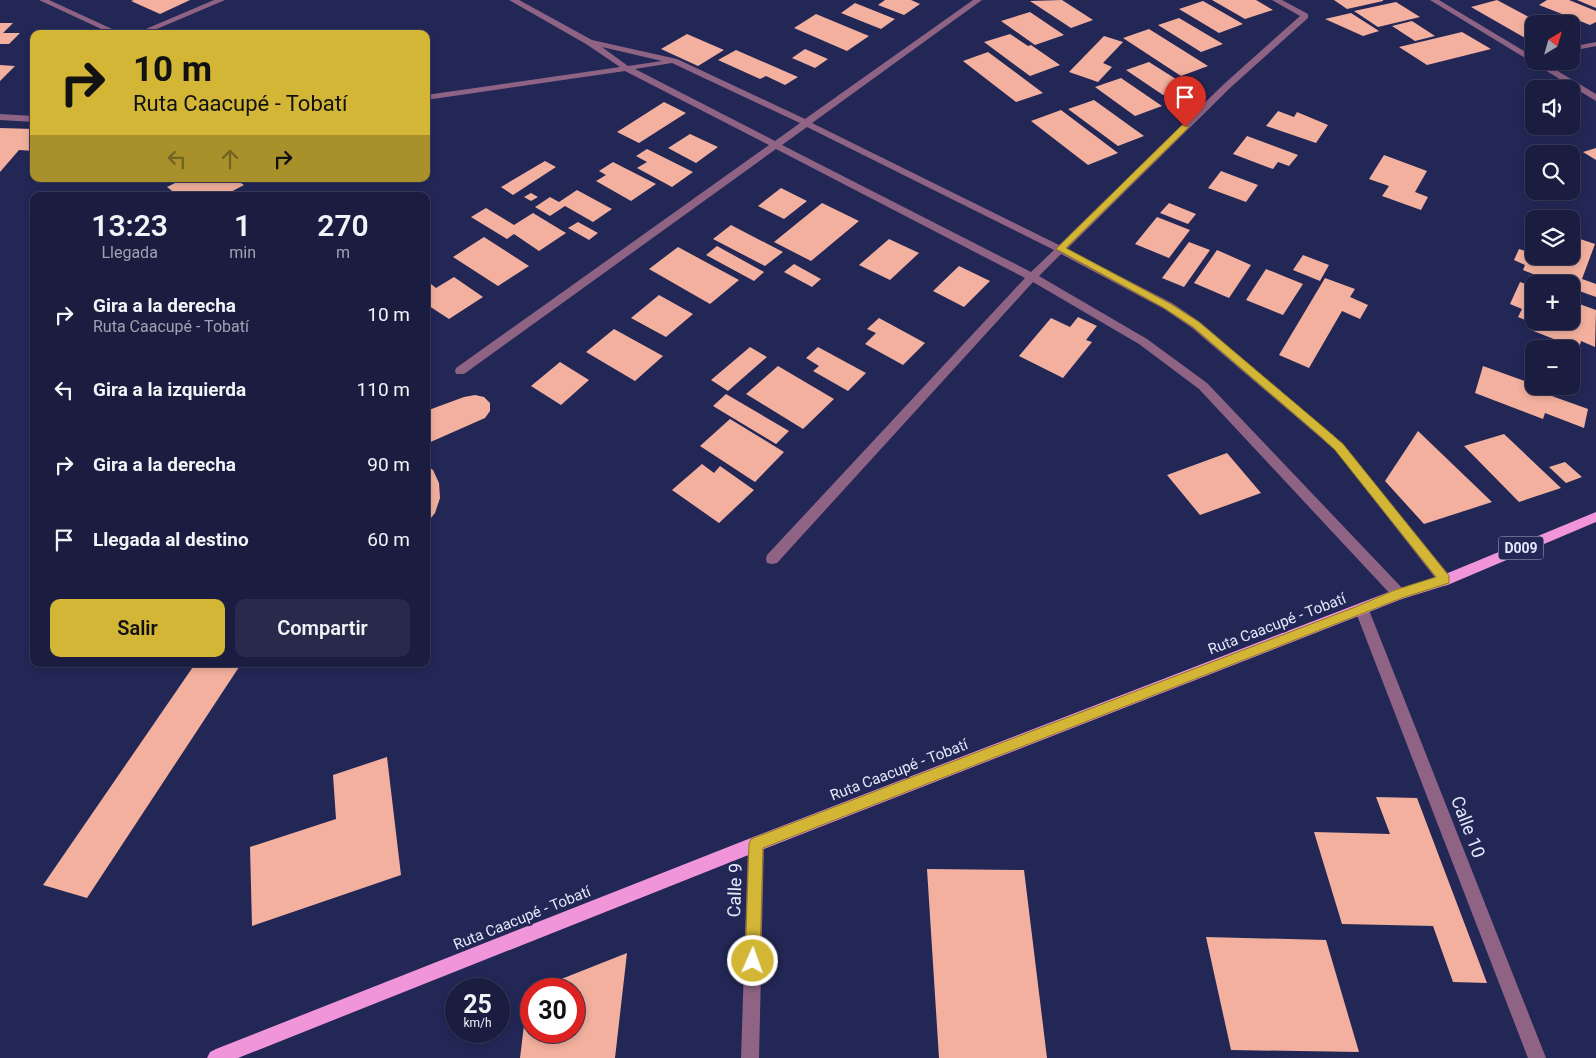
<!DOCTYPE html>
<html lang="es">
<head>
<meta charset="utf-8">
<style>
  body { margin:0; font-family:Roboto,sans-serif; background:#272a4b; color:#f1f3f6; height:100vh; display:flex; flex-direction:column; font-size:19px; white-space:nowrap }
  * { box-sizing:border-box; margin:0 }
  p { font-size:16px; color:#9fa2b1 }
  .icon { flex:none; width:28px; height:28px; fill:none; stroke:currentColor; stroke-width:2; stroke-linecap:round; stroke-linejoin:round }
  .map { position:relative; flex:1; overflow:hidden }
  .sheet { position:absolute; left:30px; top:192px; width:400px; height:475px; display:flex; flex-direction:column; background:#1a1d40; border-radius:10px; box-shadow:0 2px 8px #0003,0 0 0 1px #383b59 }
  .sheet>* { flex:none }
  .banner { position:absolute; left:30px; top:30px; width:400px; height:152px; border-radius:10px; box-shadow:0 2px 8px #0003,0 0 0 1px #383b59; background:#d3b635; color:#111; overflow:hidden }
  .needle { width:32px; rotate:37deg }
  .controls { position:absolute; left:1525px; top:15px; display:grid; gap:10px }
  .controls a { display:grid; place-items:center; width:55px; height:55px; border-radius:10px; background:#1a1d40; box-shadow:0 2px 8px #0003,0 0 0 1px #383b59; font-size:25px }
  .speed { position:absolute; left:445px; top:978px; display:flex; gap:10px; font-size:25px; font-weight:700; text-align:center }
  .speed>* { display:grid; place-content:center; width:65px; height:65px; border-radius:50%; background:#1a1d40; box-shadow:0 2px 8px #0003,0 0 0 1px #383b59; line-height:1 }
  .speed small { font-size:12px; font-weight:400 }
  .speed .limit { border:8px solid #d22; background:#fff; color:#111 }
  .pin { position:absolute; display:grid; place-items:center; width:42px; height:42px; color:#fff; margin:-51px -21px; border-radius:50% 50% 50% 0; rotate:-45deg; box-shadow:0 0 5px #0007 }
  .pin .icon { rotate:45deg }
  .me { position:absolute; width:55px; margin:-28px; rotate:2deg; stroke-linejoin:round; filter:drop-shadow(0 0 4px #0008) }
  .turn { display:flex; align-items:center; gap:18px; height:105px; padding:0 20px; font-size:22px }
  .turn .icon { width:65px; height:65px; stroke-width:2.5 }
  .turn b { display:block; font-size:35px; line-height:42px }
  .lanes { display:flex; align-items:center; height:48px; padding:0 20px; background:#0003; justify-content:center; gap:25px; direction:ltr }
  .lanes .off { opacity:.35 }
  .eta { display:flex; justify-content:space-evenly; align-items:center; height:85px; text-align:center }
  .eta b { font-size:30px; font-weight:600; line-height:35px }
  .primary-button { display:flex; gap:10px; margin-top:auto; padding:10px 20px }
  .primary-button a { flex:1; height:58px; border-radius:10px; background:#d3b635; color:#111; font-size:20px; font-weight:600; line-height:58px; text-align:center }
  .primary-button a+a { background:#272a4b; color:#f1f3f6 }
  ul { padding:0; list-style:none }
  li { display:flex; align-items:center; gap:15px; height:75px; padding:0 20px }
  li div { flex:1 }
  li b { display:block; font-size:19px }
  li em { font-style:normal }
  .map>svg:first-child { display:block }
  .building { fill:#f3b09e }
  .lines { fill:none; stroke-linecap:round; stroke-linejoin:round }
  .minor { fill:#8f6384; fill-rule:evenodd }
  .major { fill:#f095da; fill-rule:evenodd }
  .route { fill:#d3b635; stroke:#897622 }
  .labels { text-anchor:middle; stroke-width:5; stroke-linejoin:round; paint-order:stroke }
  .shield { fill:#232756; stroke:#aaaec9; stroke-width:1 }
  .shield-label { font-size:14px; font-weight:bold; fill:#e4e8fa }
  .street-label { font-size:15px; fill:#e4e8fa; stroke:#232756 }
  .near-street-label { font-size:18px; fill:#e4e8fa; stroke:#232756 }
</style>
</head>
<body>
<div class="map">
<svg width="1596" height="1058" viewBox="0 0 1596 1058">
  <rect width="100%" height="100%" fill="#232756"/>
  <path class="building" d="M134,0H190L160,14L131,1Z
    M885,0H911L920,4L904,15L878,5Z
    M1062,0L1093,20L1071,28L1030,1Z
    M1212,0H1256L1273,10L1245,19Z
    M1334,0H1383V1L1347,9Z
    M1497,0L1542,24H1534V37L1527,39L1471,7Z
    M1547,0H1569L1596,11V22L1590,25L1539,5Z
    M1577,0H1596V8Z
    M1203,1L1243,24L1219,33L1179,9Z
    M1396,2L1420,17L1378,27L1354,11Z
    M855,3L895,19L881,29L841,13Z
    M1030,12L1064,35L1035,45L1001,21Z
    M1351,13L1379,31L1363,36L1325,19Z
    M816,14L869,36L847,51L794,28Z
    M1179,18L1223,44L1201,52L1158,25Z
    M1412,21L1435,36L1415,41L1392,26Z
    M0,23H13L3,33H20L9,44H0Z
    M1149,29L1208,66L1181,76L1123,38Z
    M1462,32L1491,49L1427,65L1399,47Z
    M687,34L724,50L698,66L661,49Z
    M1010,34L1028,46L1031,45L1060,65L1030,76L984,42Z
    M1104,36L1123,42L1103,63L1112,67L1098,82L1069,72Z
    M805,49L828,59L815,68L792,58Z
    M736,50L798,77L785,85L766,76L760,79L718,60Z
    M988,52L1043,93L1016,102L963,61Z
    M1149,62L1187,86L1163,95L1126,70Z
    M0,65L15,66L0,81Z
    M1121,78L1162,106L1135,116L1095,87Z
    M1094,100L1144,136L1118,146L1068,109Z
    M664,102L686,113L639,143L617,132Z
    M1061,110L1118,153L1088,165L1031,121Z
    M1278,111L1294,117L1297,112L1328,125L1316,143L1266,126Z
    M0,128L34,129L31,137H34V151L19,150L0,172Z
    M690,134L718,147L696,163L668,148Z
    M1247,136L1298,155L1289,166L1278,162L1273,169L1233,154Z
    M1596,148V160L1583,152Z
    M647,149L693,172L672,187L637,168L647,162L636,156Z
    M1384,155L1427,171L1415,192L1428,197L1421,210L1382,196L1389,186L1369,179Z
    M545,161L556,167L513,195L501,187Z
    M613,162L656,184L631,201L596,181L606,175L599,171Z
    M1221,171L1258,185L1246,202L1208,188Z
    M183,179H234L244,185L223,196H179L167,187Z
    M781,188L807,201L784,219L758,206Z
    M577,190L612,209L593,222L565,206L550,216L535,207L550,197L559,202Z
    M531,193L538,197L531,201L524,197Z
    M822,203L859,221L811,261L774,242Z
    M1169,203L1196,214L1188,224L1160,213Z
    M486,208L514,225L533,213L566,233L539,251L514,234L507,239L471,217Z
    M1157,217L1190,230L1169,258L1135,244Z
    M578,222L598,233L589,240L568,228Z
    M731,225L783,252L765,266L713,239Z
    M1571,236L1595,244L1582,279L1596,284V297L1571,288V284H1559L1523,270L1525,265L1514,260L1519,249L1531,253L1534,246V256H1571Z
    M484,237L529,266L498,286L453,257Z
    M889,239L919,253L890,280L859,265Z
    M1189,242L1210,250L1184,287L1162,278Z
    M717,246L764,272L754,281L706,255Z
    M678,247L739,280L710,304L649,269Z
    M1217,250L1251,265L1229,298L1194,283Z
    M1303,255L1329,265L1320,281L1293,270Z
    M794,264L821,279L812,287L784,272Z
    M959,266L990,281L964,307L933,291Z
    M1266,269L1303,284L1283,315L1246,300Z
    M454,277L483,297L449,319L426,304V286L431,284L436,288Z
    M1325,278L1355,289L1350,297L1368,305L1360,319L1342,311L1309,368L1279,355Z
    M1520,282L1534,287V321H1571V301L1596,310L1595,347L1581,341L1579,349L1531,330L1533,323L1518,317L1522,309L1510,304Z
    M659,295L693,314L666,337L631,318Z
    M1078,317L1097,326L1086,340L1092,342L1063,378L1019,356L1051,318L1070,327Z
    M879,318L925,343L903,365L865,344L876,333L867,329Z
    M614,329L663,356L635,381L586,352Z
    M750,347L767,357L728,391L711,380Z
    M818,347L866,373L848,391L813,371L819,366L806,358Z
    M560,362L589,380L561,405L531,386Z
    M778,366L834,399L803,429L746,394Z
    M1483,366L1550,390L1549,395L1588,409L1584,428L1545,413L1543,419L1475,393Z
    M726,394L789,431L776,444L713,406Z
    M475,395L484,397L490,403V411L485,418L426,444V411L464,397Z
    M730,419L784,452L755,482L700,446Z
    M1418,431L1492,502L1424,524L1385,481Z
    M1504,434L1561,488L1519,502L1464,446Z
    M1227,453L1261,493L1200,515L1167,475Z
    M1565,462L1582,477L1566,483L1549,467Z
    M702,464L714,473L720,466L754,490L719,523L672,490Z
    M426,465L433,470L439,483L440,498L435,513L426,524Z
    M195,664H241L87,898L43,885Z
    M387,757L401,875L252,926L250,847L336,819L333,775Z
    M1376,797L1417,798L1487,983L1453,982L1433,926L1342,924L1314,832L1390,834Z
    M927,869L1024,870L1047,1058H939Z
    M1206,937L1326,940L1359,1052L1231,1050Z
    M627,953L615,1058H520L528,992L531,990V1031H574V989H536Z"/>
  <g class="lines">
    <path class="minor" d="M39,0H49L123,34H112Z
      M214,0H225L145,34H134Z
      M509,0H519L592,40L677,59L805,119L973,0H982L812,123L1059,245L1224,84L1300,16L1272,0H1282L1308,14V18L1230,88L1067,249L1172,303L1200,322L1343,444L1450,576L1451,580L1450,584L1445,586L1440,584L1335,450L1192,328L1164,309L1061,254L1039,276L1147,339L1207,383L1404,590L1406,594L1404,598L1399,600L1394,598L1199,389L1139,344L1033,282L777,563L772,564L767,563L766,559L767,555L1025,278L776,149L464,374H456L455,371L456,368L769,145L625,71L426,100V95L620,67L586,44ZM602,47L662,61L628,66ZM672,63L800,123L775,141L635,69ZM807,127L1054,250L1031,272L782,145Z
      M1430,0H1439L1534,57V61H1541L1596,94V101Z
      M1596,42V46L1571,51V47Z
      M0,114L34,116V122L0,120Z
      M1362,604L1367,606L1369,610L1546,1058H1528L1355,610L1357,606Z
      M756,836L761,839L764,844L759,1058H741L748,844L751,839Z"/>
    <path class="major" d="M1596,512V522L1450,584L1402,599L756,852L238,1058H207L210,1052L216,1049L756,836L1394,590L1443,575Z"/>
  </g>
  <path class="route" d="M1182,125L1189,127L1066,248L1171,304L1199,322L1328,431L1343,444L1449,576V583L1402,598L763,848L760,961L758,966L753,968L747,966L745,961L749,844L751,839L1358,606L1395,590L1436,577L1335,450L1321,437L1193,327L1164,308L1056,249Z"/>
  <g class="labels">
    <rect class="shield" x="1498.5" y="536.5" width="45" height="23" rx="4"/>
    <g class="shield-label">
      <text x="1521" y="553">D009</text>
    </g>
    <g class="street-label">
      <text transform="translate(1277 624) rotate(-21)" y="5">Ruta Caacupé - Tobatí</text>
      <text transform="translate(899 770) rotate(-21)" y="5">Ruta Caacupé - Tobatí</text>
      <text transform="translate(522 918) rotate(-22)" y="5">Ruta Caacupé - Tobatí</text>
    </g>
    <g class="near-street-label">
      <text transform="translate(1468 827) rotate(69)" y="6">Calle 10</text>
      <text transform="translate(735 890) rotate(-88)" y="6">Calle 9</text>
    </g>
  </g>
</svg>
<div class="controls">
<a><svg class="needle" viewBox="-14 -14 28 28"><path d="M0-13l5 13h-10z" fill="#e53935"/><path d="M0 13l5-13h-10z" fill="#9fa2b1"/></svg></a>
<a><svg class="icon" aria-label="sound" viewBox="0 0 24 24"><path d="M4 9h4l5-4v14l-5-4H4zM17 9q2 3 0 6"/></svg></a>
<a><svg class="icon" aria-label="search" viewBox="0 0 24 24"><circle cx="10" cy="10" r="6"/><path d="M15 15l6 6"/></svg></a>
<a><svg class="icon" aria-label="layers" viewBox="0 0 24 24"><path d="M12 4l9 5-9 5-9-5zM3 14l9 5 9-5"/></svg></a>
<a>+</a>
<a>−</a>
</div>
<div class="speed"><div>25<small>km/h</small></div><div class="limit">30</div></div>
<div class="pin" style="left:1185px;top:127px;background:#d93025"><svg class="icon" aria-label="arrive" viewBox="0 0 24 24"><path d="M6 21V4h12l-3 4 3 4H6"/></svg></div>
<svg class="me" style="left:753px;top:961px" viewBox="-20 -20 40 40"><circle r="17" fill="#d3b635" stroke="#fff" stroke-width="3"/><path d="M0-11L8 9 0 5-8 9z" fill="#fff"/></svg>
<div class="banner">
<div class="turn"><svg class="icon" aria-label="right" viewBox="0 0 24 24"><path d="M7 20v-9h11M14 6l5 5-5 5"/></svg><div><b>10 m</b>Ruta Caacupé - Tobatí</div></div>
<div class="lanes"><svg class="icon off" aria-label="left" viewBox="0 0 24 24"><path d="M17 20v-9H6M10 6l-5 5 5 5"/></svg><svg class="icon off" aria-label="ahead" viewBox="0 0 24 24"><path d="M12 20V5M6 11l6-6 6 6"/></svg><svg class="icon" aria-label="right" viewBox="0 0 24 24"><path d="M7 20v-9h11M14 6l5 5-5 5"/></svg></div>
</div>
<section class="sheet">
<div class="eta">
<div><b>13:23</b><p>Llegada</p></div>
<div><b>1</b><p>min</p></div>
<div><b>270</b><p>m</p></div>
</div>
<ul>
<li><svg class="icon" aria-label="right" viewBox="0 0 24 24"><path d="M7 20v-9h11M14 6l5 5-5 5"/></svg><div><b>Gira a la derecha</b><p>Ruta Caacupé - Tobatí</p></div><em>10 m</em></li>
<li><svg class="icon" aria-label="left" viewBox="0 0 24 24"><path d="M17 20v-9H6M10 6l-5 5 5 5"/></svg><div><b>Gira a la izquierda</b></div><em>110 m</em></li>
<li><svg class="icon" aria-label="right" viewBox="0 0 24 24"><path d="M7 20v-9h11M14 6l5 5-5 5"/></svg><div><b>Gira a la derecha</b></div><em>90 m</em></li>
<li><svg class="icon" aria-label="arrive" viewBox="0 0 24 24"><path d="M6 21V4h12l-3 4 3 4H6"/></svg><div><b>Llegada al destino</b></div><em>60 m</em></li>
</ul>
<div class="primary-button"><a>Salir</a><a>Compartir</a></div>
</section>
</div>
</body>
</html>
